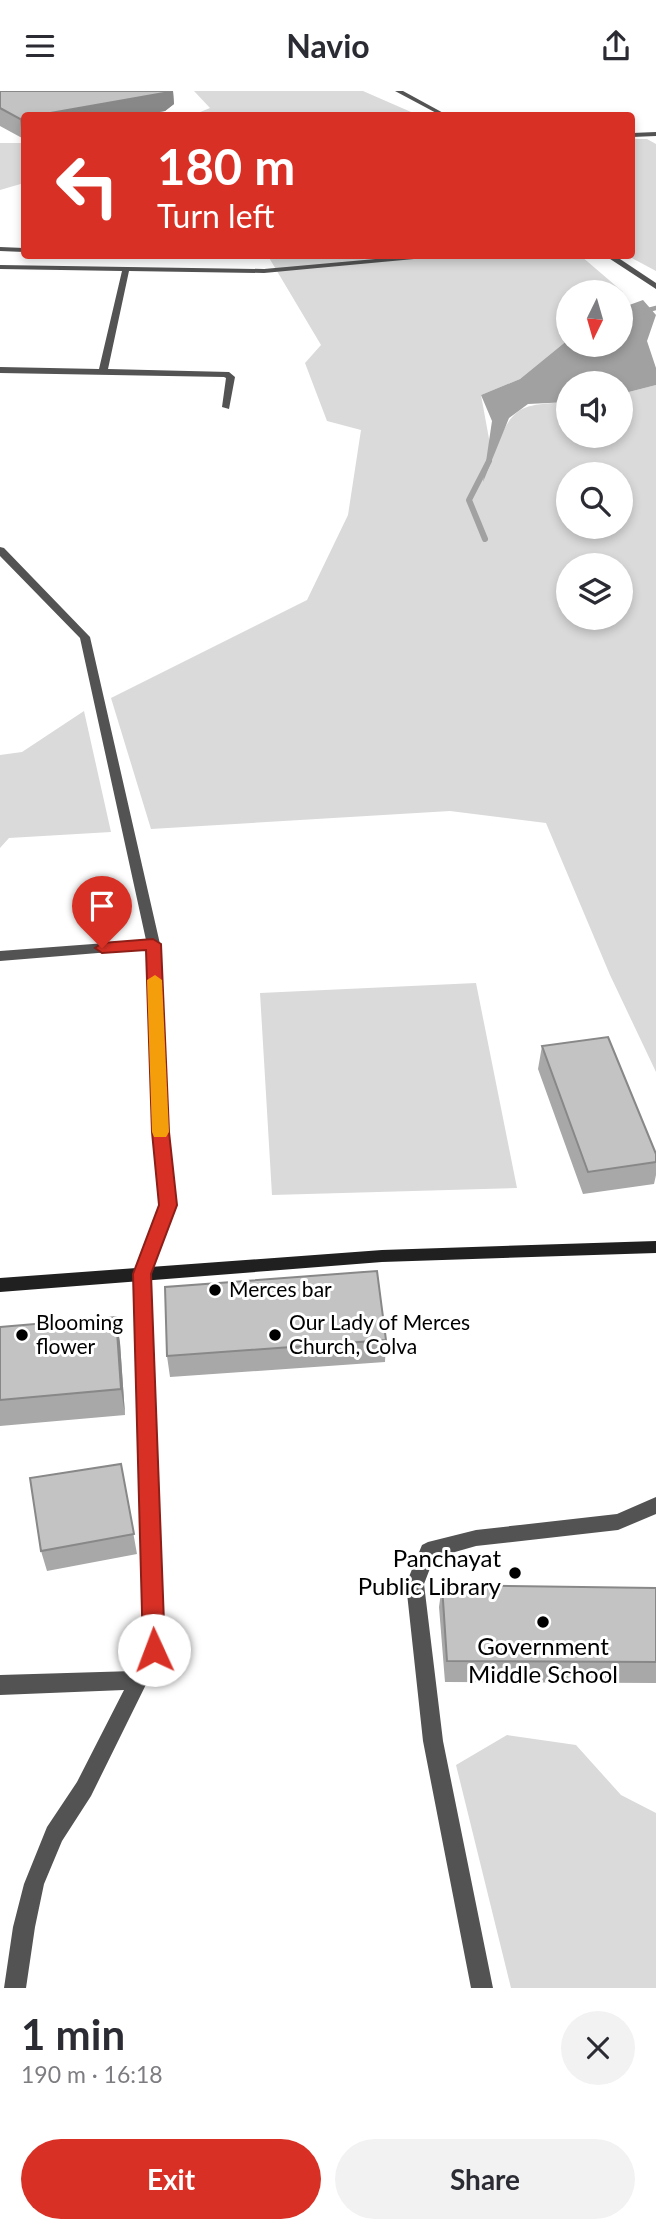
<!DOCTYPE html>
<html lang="en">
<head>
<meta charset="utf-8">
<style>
  body { margin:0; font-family:Lato,sans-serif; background:#f2f2f3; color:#2b2b33; height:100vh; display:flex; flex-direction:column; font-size:26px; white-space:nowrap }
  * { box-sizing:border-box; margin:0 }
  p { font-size:23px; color:#7c7c81 }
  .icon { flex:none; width:38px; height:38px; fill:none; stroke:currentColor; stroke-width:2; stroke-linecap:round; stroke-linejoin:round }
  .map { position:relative; height:1897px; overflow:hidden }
  .details { display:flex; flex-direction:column; background:#fff; flex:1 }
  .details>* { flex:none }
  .hud { position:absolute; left:21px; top:21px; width:614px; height:147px; border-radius:7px; box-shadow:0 4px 10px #0003; background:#d93025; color:#fff; overflow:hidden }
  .needle { width:46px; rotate:185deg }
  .buttons { position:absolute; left:556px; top:189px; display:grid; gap:14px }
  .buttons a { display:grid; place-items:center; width:77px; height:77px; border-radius:50%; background:#fff; box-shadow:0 4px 10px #0003; font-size:35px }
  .pin { position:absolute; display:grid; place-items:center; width:60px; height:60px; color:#fff; margin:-72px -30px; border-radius:50% 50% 50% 0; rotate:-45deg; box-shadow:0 0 7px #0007 }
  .pin .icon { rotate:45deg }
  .me { position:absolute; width:77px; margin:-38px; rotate:358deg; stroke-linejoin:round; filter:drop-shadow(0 0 5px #0008) }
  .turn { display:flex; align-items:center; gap:24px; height:147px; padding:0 21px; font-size:32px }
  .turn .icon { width:91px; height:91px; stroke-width:2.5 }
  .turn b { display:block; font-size:49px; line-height:60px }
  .round { display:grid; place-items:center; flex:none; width:74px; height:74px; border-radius:37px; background:#f2f2f3 }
  .head { display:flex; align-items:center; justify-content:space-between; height:119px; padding:0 21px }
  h1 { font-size:42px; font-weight:700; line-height:52px }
  .primary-button { display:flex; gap:14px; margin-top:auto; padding:14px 21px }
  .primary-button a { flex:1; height:80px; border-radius:42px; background:#d93025; color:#fff; font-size:28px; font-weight:700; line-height:80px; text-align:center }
  .primary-button a+a { background:#f2f2f3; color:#2b2b33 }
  header { display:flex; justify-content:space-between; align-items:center; height:91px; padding:0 21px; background:#fff; font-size:32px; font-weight:700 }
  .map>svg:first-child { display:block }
  .green { fill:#dadada; fill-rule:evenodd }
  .water { fill:#a1a1a1 }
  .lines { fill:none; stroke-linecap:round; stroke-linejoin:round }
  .stream-far1 { stroke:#a1a1a1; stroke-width:4.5 }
  .stream { stroke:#a1a1a1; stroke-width:6 }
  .minor { fill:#535353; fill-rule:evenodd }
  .tertiary { fill:#535353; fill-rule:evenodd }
  .secondary { fill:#202020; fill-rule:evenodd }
  .wall { fill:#a8a8a8 }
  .shaded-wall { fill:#888 }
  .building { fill:#c3c3c3; stroke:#888; stroke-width:2 }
  .route { fill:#d93025; stroke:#8d1f18; stroke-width:2 }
  .slow { fill:#f59e0b }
  .poi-dot { fill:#000; stroke:#fff; stroke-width:2.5 }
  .labels { text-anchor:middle; stroke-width:6; stroke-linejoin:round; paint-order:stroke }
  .poi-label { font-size:21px; fill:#000; stroke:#fff; text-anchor:start }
  .near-poi-label { font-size:24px; fill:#000; stroke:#fff; text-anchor:end }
</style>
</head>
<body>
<header><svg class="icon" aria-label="menu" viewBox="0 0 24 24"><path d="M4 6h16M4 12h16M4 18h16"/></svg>Navio<svg class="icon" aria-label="share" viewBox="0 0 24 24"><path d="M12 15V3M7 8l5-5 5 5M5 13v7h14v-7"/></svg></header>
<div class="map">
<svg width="656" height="1897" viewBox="0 0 656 1897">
  <rect width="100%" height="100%" fill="#fff"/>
  <path class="green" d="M194,0H363L418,24H193L210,17Z
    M632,48H647L656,53V180L628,165L632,164Z
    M0,52H24V92L0,99Z
    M268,165H581L623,201H569V248L520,288L481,304L492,364C514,315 515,314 569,311V345H621V303L656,294V981L610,884L546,732L450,720L151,738L111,607L307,509L348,424L361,339L327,330L305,272L321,254ZM569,383H621V436H569ZM569,474H621V527H569Z
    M84,620L111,741L9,747L0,757V664L22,661Z
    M476,892L517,1097L272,1104L260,902Z
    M507,1644L576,1654L621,1704L656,1722V1897H511L456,1674Z"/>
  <path class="water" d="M643,209L656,224L647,250L656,277V294L621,303V292H569V311L528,313L509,327L483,391L492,330L481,304L520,288L569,248V254H621V217Z"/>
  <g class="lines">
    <path class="stream-far1" d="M637,222L656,217"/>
    <path class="stream" d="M621,226L644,220
      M485,448L469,409L489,370"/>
    <path class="minor" d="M656,41V45L632,46V42Z
      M0,156L24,157V161L0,160Z
      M420,164H457L264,182L129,180L108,278L229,281L235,286L229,318L222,316L226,287L224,286L0,282V276L99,278L122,180L0,178V174L264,178Z
      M0,456L4,457L90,546L160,853L167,1041L176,1114L150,1183L163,1559L91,1705L62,1750L44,1793L35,1836L26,1897H4L13,1836L24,1793L47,1736L77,1691L124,1599L0,1604V1584L134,1580L145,1558L134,1183L160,1114L153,1041L147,858L0,870V860L146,849L80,547L0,465Z
      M656,1406V1423L618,1439L476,1455L434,1467L424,1493L443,1650L493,1897H471L423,1650L406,1493L422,1454L428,1451L476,1439L617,1423Z"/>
    <path class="tertiary" d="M395,0H403L447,24H440Z
      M604,164H614L656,192V198Z"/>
    <path class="secondary" d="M656,1150V1162L382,1171L0,1201V1187L382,1159Z"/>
  </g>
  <path class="wall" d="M0,0H173L174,13L165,20L142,24H24V47H22L0,35Z
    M542,955L656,1063V1084L654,1093L583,1103L538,978Z
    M116,1226L120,1252L125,1324L0,1335V1236Z
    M386,1249L385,1271L170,1286L167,1265Z
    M121,1373L137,1463L47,1480L41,1460Z
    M442,1494L656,1497V1592L445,1591L439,1516Z"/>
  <path class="shaded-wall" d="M166,0H173L174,13L165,20L142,24H39Z
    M24,27V47H22L20,28Z
    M116,1226L120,1252L125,1324L121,1298Z"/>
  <path class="building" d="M0,0H166L164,2L39,24H24V27L20,28L0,17Z
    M608,946L656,1063V1071L588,1081L542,955Z
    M377,1180L386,1249L167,1265L165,1196Z
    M116,1226L121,1298L0,1309V1236Z
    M121,1373L134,1443L41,1460L30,1387Z
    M442,1494L656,1497V1571L447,1570Z"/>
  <path class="route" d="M153,848L161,853L169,1041L177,1114L151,1183L165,1559L162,1566L154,1569L146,1566L143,1559L133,1183L159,1114L152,1041L146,859L102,862L95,857L102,852Z"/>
  <path class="slow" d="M155,884L162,889L169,1041L166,1046H154L152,1041L147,889Z"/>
  <g class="poi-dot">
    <circle cx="215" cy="1199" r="7"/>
    <circle cx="22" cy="1244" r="7"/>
    <circle cx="275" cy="1244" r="7"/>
    <circle cx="515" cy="1482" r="7"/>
    <circle cx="543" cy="1531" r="7"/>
  </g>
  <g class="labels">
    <g class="poi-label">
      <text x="229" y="1206">Merces bar</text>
      <text x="36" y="1239">Blooming<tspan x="36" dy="24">flower</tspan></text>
      <text x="289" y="1239">Our Lady of Merces<tspan x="289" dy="24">Church, Colva</tspan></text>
    </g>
    <g class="near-poi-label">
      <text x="501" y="1476">Panchayat<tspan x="501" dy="28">Public Library</tspan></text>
      <text x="543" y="1564" text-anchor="middle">Government<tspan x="543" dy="28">Middle School</tspan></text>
    </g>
  </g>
</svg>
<div class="buttons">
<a><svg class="needle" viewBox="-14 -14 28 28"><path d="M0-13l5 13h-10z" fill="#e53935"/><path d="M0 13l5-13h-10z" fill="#7c7c81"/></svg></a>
<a><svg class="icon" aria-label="sound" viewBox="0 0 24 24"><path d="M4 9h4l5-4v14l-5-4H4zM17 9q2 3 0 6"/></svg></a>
<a><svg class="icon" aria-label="search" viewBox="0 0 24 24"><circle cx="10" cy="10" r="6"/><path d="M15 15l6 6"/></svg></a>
<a><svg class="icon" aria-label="layers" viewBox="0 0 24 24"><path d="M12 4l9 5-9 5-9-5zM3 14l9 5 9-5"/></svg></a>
</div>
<div class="pin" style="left:102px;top:857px;background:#d93025"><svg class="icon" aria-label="arrive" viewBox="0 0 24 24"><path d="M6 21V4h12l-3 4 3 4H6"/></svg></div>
<svg class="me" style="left:154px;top:1559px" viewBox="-20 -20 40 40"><circle r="19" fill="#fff"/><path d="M0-13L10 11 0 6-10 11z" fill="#d93025"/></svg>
<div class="hud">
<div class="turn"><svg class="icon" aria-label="left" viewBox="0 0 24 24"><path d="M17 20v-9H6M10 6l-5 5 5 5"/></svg><div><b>180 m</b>Turn left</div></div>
</div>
</div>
<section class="details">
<div class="head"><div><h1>1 min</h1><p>190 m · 16:18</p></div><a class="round"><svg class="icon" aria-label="close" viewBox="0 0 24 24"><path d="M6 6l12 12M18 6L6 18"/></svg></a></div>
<div class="primary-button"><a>Exit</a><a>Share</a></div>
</section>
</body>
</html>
